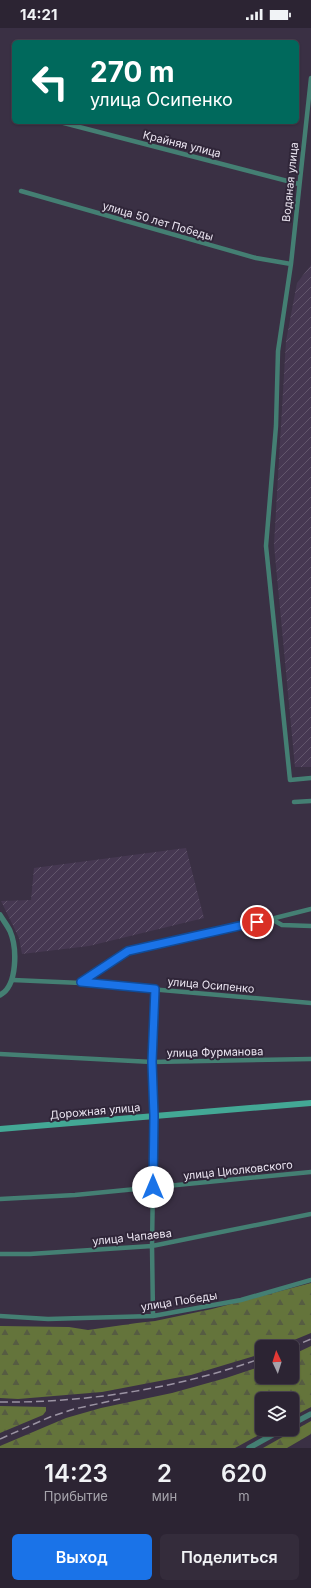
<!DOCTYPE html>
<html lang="ru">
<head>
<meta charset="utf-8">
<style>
  body { margin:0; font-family:Inter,sans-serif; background:#342c3b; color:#f1f3f6; height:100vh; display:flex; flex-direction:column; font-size:15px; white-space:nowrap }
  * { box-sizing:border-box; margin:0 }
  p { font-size:13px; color:#a6a4ac }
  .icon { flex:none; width:22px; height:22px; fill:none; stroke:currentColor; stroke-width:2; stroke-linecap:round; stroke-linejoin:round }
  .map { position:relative; height:1420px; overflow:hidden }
  .panel { display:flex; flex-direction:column; background:#2c2433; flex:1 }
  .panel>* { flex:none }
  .banner { position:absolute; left:12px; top:12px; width:287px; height:84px; border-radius:6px; box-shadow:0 1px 3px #0004,0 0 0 1px #48414e; background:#00695c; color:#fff; overflow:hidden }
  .needle { width:26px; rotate:356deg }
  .tools { position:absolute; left:255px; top:1312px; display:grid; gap:8px }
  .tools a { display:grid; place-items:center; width:44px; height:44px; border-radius:6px; background:#2c2433; box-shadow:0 1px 3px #0004,0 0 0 1px #48414e; font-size:20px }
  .pin { position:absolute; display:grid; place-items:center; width:34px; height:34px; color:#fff; margin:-17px; border:2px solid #fff; border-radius:50%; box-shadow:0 1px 4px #0007 }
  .me { position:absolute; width:44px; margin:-22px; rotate:0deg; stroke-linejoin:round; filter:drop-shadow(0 0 3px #0008) }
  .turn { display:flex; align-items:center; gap:14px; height:84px; padding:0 12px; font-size:18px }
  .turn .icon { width:52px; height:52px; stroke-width:2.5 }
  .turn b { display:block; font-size:28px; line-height:34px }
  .eta { display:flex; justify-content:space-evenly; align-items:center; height:68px; text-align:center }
  .eta b { font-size:24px; font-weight:600; line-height:28px }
  .primary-button { display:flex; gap:8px; margin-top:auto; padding:8px 12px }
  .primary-button a { flex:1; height:46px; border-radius:6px; background:#1a73e8; color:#fff; font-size:16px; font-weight:600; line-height:46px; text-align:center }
  .primary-button a+a { background:#342c3b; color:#f1f3f6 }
  .status { display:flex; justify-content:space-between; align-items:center; height:28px; padding:0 20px; background:#2c2433; direction:ltr }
  .status svg { height:11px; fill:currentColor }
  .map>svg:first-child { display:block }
  .industrial { fill:url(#industrial-furrows) }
  .forest { fill:url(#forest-firs) }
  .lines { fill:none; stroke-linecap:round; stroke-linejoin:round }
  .minor { stroke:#447f73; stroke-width:4.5 }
  .tertiary { stroke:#447f73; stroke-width:5.5 }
  .secondary { stroke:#43a895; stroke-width:6 }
  .rail { stroke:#9b93a3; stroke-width:1.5; stroke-dasharray:8 4; stroke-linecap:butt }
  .route-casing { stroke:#114b97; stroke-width:10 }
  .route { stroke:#1a73e8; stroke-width:7 }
  .labels { text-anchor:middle; stroke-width:4; stroke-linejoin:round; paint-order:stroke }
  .street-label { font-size:11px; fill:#ece6f2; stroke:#302639 }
</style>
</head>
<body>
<div class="status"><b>14:21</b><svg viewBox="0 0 49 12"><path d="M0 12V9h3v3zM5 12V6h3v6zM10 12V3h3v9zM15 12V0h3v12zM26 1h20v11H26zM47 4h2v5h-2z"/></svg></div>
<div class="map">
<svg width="311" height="1420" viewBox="0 0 311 1420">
  <defs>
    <pattern id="industrial-furrows" width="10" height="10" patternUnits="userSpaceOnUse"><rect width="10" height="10" fill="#463852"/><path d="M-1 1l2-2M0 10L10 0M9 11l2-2" fill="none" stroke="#61556b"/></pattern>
    <pattern id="forest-firs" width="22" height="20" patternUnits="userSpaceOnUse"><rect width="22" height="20" fill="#64743b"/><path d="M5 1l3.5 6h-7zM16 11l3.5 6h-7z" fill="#565c42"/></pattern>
  </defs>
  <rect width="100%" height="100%" fill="#3a3044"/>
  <path class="industrial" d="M311,237V739H295L274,517L286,313L297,255Z
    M186,820L204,890L89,918L22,926L19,910L1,873L31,872L34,840Z"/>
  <path class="forest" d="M311,1255V1305L277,1319H262L261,1326L191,1347L102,1364L18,1371L0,1370V1298L69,1299L88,1302L137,1295L155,1293L212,1281Z
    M311,1318V1379L292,1389V1371H262V1401H270L235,1420H0V1418L66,1390L101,1380L172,1365L226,1350L262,1338V1349H292V1327Z
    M0,1378L46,1379V1383L43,1387L0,1405Z
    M311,1393V1406L287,1420H263Z"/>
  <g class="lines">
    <path class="minor" d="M311,50L291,236L278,323L276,398L266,518L290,752L311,750
      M60,94L299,156
      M21,163L256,230L291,236
      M294,774L311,773
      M271,891L282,897L311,898
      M13,952L81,955L311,975
      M81,954L127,923L271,891L311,881
      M0,1026L152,1034L311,1031
      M0,1171L75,1167L311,1144
      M0,1226H30L152,1218L311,1186
      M0,1288L48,1291L153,1288L241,1272L311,1252
      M153,1288L152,1218L154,1088L152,1034L155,961"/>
    <path class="tertiary" d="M0,887C3,892 7,897 10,903C17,919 18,958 0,967
      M292,1396L311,1386
      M249,1420L283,1401"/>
    <path class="secondary" d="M0,1101L311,1075"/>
    <path class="rail" d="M292,1319L311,1311
      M0,1374C87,1375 180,1360 262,1330
      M0,1411L50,1389L74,1381L120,1371"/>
  </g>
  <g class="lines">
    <defs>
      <path id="route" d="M153,1159L154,1088L152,1034L155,961L81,954L128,923L257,894"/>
    </defs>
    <use href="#route" class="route-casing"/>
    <use href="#route" class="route"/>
  </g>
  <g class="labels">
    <g class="street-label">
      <text transform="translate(182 116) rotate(14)" y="4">Крайняя улица</text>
      <text transform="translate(290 154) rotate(-84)" y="4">Водяная улица</text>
      <text transform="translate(158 193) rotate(16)" y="4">улица 50 лет Победы</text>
      <text transform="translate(211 957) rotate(5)" y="4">улица Осипенко</text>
      <text transform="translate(215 1024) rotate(-1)" y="4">улица Фурманова</text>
      <text transform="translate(95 1083) rotate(-5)" y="4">Дорожная улица</text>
      <text transform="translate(238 1142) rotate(-6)" y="4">улица Циолковского</text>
      <text transform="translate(132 1209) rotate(-6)" y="4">улица Чапаева</text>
      <text transform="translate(179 1273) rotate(-9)" y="4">улица Победы</text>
    </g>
  </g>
</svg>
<div class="tools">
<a><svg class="needle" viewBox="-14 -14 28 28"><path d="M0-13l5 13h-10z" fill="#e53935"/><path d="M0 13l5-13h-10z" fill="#a6a4ac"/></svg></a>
<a><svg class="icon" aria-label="layers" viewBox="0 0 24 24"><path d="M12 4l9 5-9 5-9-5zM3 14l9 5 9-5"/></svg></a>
</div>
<div class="pin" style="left:257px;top:894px;background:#d93025"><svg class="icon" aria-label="arrive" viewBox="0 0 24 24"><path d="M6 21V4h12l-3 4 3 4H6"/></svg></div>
<svg class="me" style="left:153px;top:1159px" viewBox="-20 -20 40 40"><circle r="19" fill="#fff"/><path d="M0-13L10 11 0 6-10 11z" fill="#1a73e8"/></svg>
<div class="banner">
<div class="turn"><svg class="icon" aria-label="left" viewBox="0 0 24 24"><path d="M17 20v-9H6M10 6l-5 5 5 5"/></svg><div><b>270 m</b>улица Осипенко</div></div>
</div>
</div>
<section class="panel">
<div class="eta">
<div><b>14:23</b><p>Прибытие</p></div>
<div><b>2</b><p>мин</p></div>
<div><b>620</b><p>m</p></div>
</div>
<div class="primary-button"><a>Выход</a><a>Поделиться</a></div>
</section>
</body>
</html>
